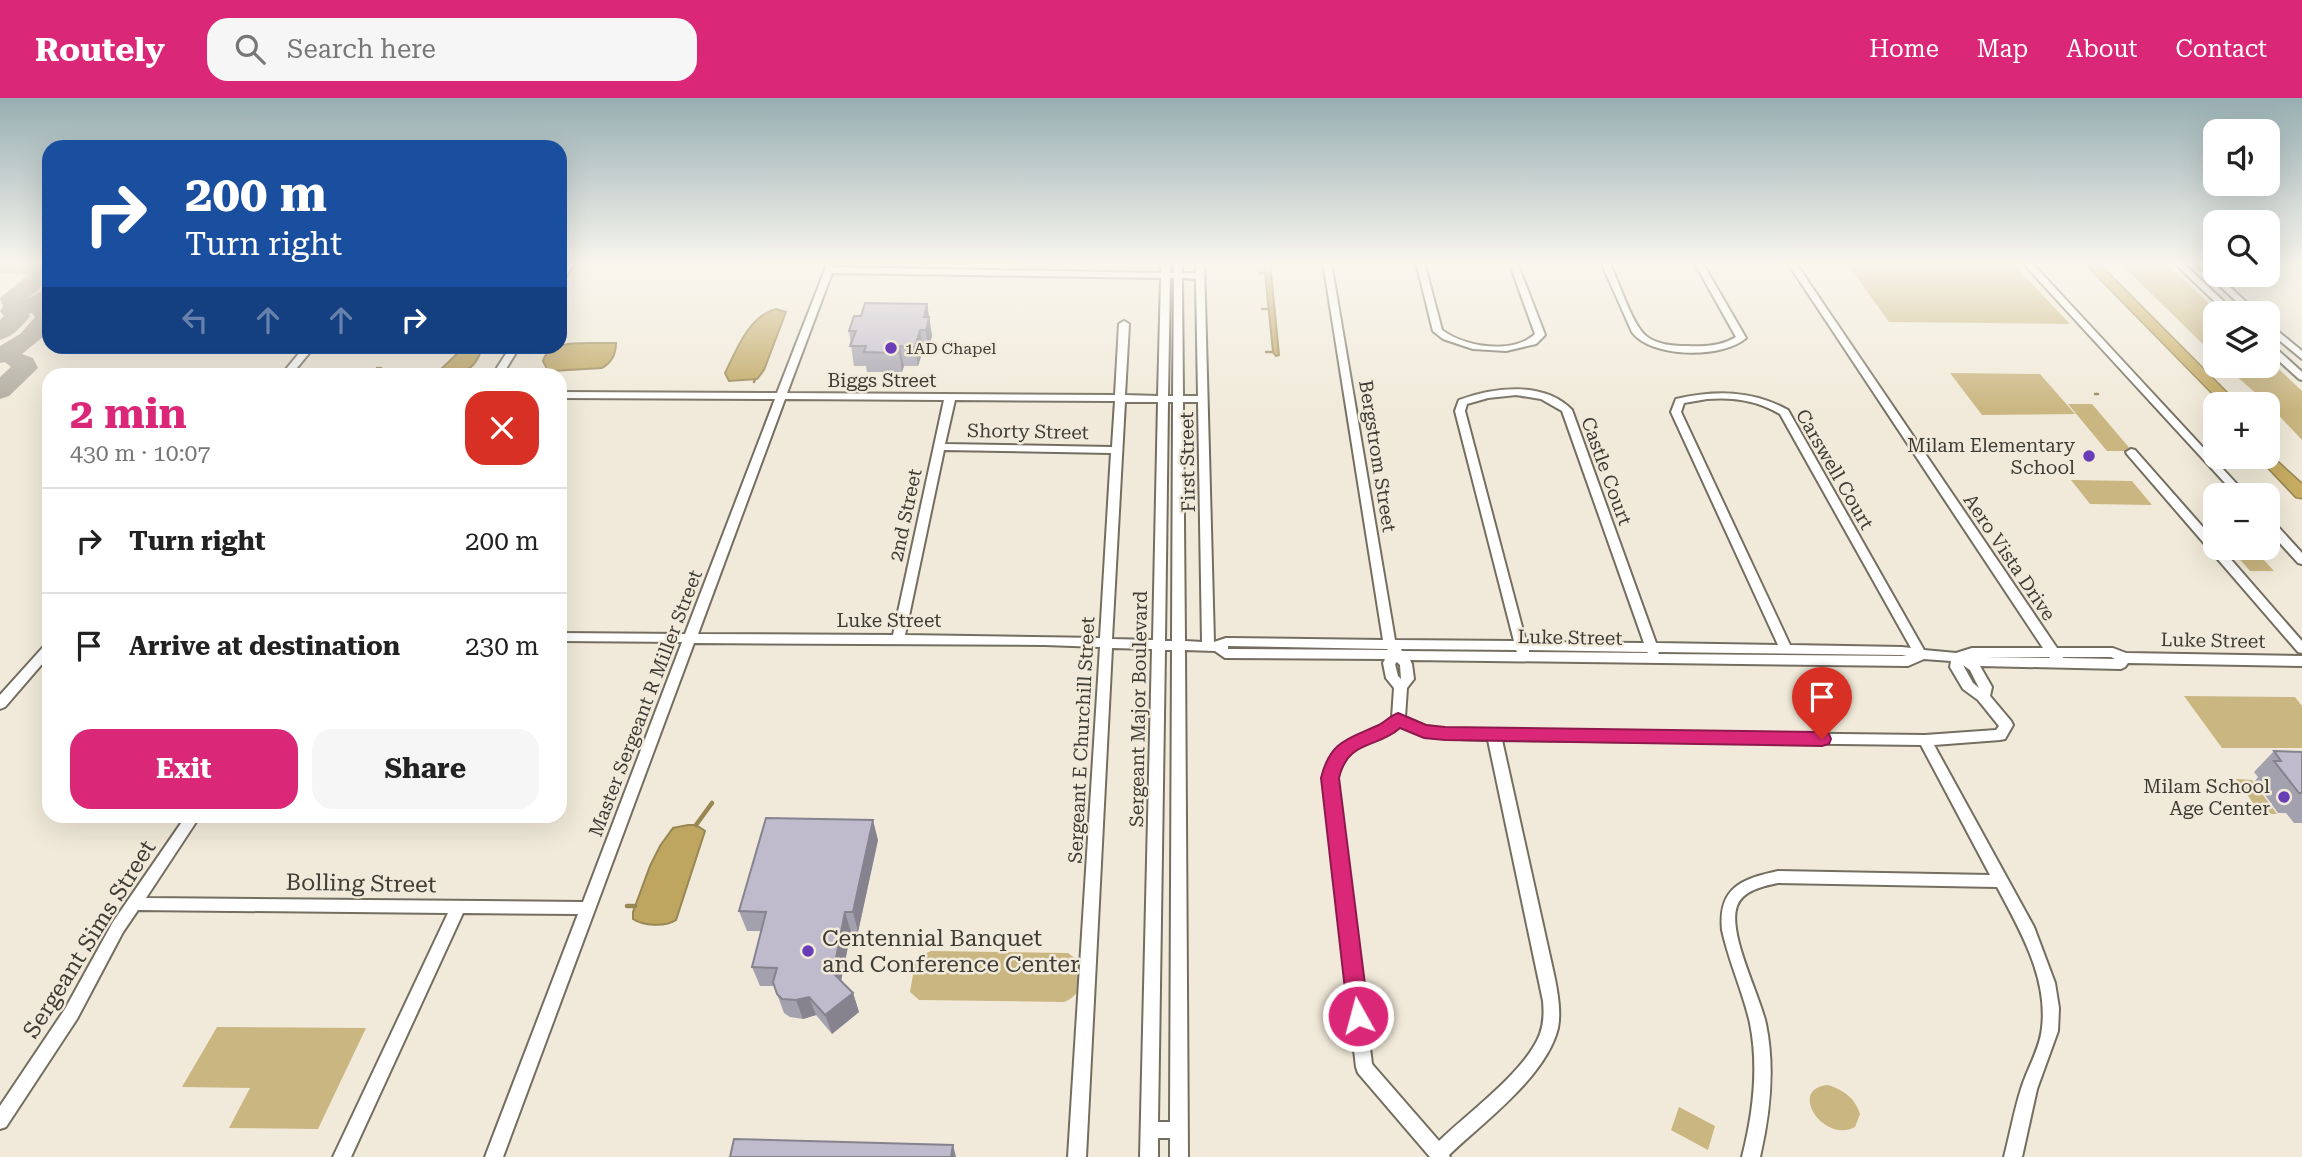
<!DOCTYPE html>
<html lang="en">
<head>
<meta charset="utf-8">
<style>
  body { margin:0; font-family:"Roboto Serif",serif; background:#f6f6f6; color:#222; height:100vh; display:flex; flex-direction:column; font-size:26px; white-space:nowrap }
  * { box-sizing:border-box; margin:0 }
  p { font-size:23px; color:#767676 }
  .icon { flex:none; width:38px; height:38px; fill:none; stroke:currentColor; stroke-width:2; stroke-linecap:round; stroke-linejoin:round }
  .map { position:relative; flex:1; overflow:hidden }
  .drawer { position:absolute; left:42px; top:270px; width:525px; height:455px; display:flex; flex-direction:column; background:#fff; border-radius:21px; box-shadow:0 7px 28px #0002 }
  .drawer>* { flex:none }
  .hud { position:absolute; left:42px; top:42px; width:525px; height:214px; border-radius:21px; box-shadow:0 7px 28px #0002; background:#1a4fa0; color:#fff; overflow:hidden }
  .fabs { position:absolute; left:2203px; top:21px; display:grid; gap:14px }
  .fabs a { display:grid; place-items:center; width:77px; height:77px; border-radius:14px; background:#fff; box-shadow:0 7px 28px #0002; font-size:35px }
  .pin { position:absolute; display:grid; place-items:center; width:60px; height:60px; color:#fff; margin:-72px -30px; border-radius:50% 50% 50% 0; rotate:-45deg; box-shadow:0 0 7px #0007 }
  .pin .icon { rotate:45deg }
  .me { position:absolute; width:77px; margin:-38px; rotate:353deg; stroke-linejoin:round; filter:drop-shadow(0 0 5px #0008) }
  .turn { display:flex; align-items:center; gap:24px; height:147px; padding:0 28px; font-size:32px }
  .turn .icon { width:91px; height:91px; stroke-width:2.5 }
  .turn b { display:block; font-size:49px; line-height:60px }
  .lanes { display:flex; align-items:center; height:66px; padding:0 28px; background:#0003; justify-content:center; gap:35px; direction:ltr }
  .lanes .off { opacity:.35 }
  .round { display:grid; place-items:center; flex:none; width:74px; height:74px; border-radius:21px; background:#f6f6f6 }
  .headline { display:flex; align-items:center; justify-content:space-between; height:119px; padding:0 28px }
  h1 { font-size:42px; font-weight:700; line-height:52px; color:#db2777 }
  .action { display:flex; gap:14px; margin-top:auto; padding:14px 28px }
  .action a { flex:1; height:80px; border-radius:21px; background:#db2777; color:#fff; font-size:28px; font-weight:700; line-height:80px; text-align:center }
  .action a+a { background:#f6f6f6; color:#222 }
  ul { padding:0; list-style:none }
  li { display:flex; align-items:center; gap:21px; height:105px; padding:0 28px; border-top:2px solid #e0e0e0 }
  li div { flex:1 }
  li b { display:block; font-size:26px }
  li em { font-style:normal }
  header { display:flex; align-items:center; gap:42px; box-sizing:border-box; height:98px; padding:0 35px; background:#db2777; color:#fff }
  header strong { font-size:33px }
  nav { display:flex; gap:38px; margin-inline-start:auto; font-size:24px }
  .search { width:490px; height:63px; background:#f6f6f6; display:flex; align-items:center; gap:18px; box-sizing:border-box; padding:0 24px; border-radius:21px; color:#767676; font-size:26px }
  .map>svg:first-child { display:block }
  .green { fill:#cab681 }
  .water { fill:#bea560; stroke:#988653; stroke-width:2 }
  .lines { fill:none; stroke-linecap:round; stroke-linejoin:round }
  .stream-far1 { stroke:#988653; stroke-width:2.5 }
  .stream { stroke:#988653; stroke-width:4.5 }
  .taxiway { fill:#b0aa9e; fill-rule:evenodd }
  .minor-casing { stroke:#746e60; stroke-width:4 }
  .highway-casing { stroke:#978552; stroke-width:3 }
  .minor { fill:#fff; fill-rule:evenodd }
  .highway { fill:#c7ac62; fill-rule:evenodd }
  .wall { fill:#a4a1af }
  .shaded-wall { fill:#86838f }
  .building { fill:#bfbbcc; stroke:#86838f; stroke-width:2 }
  .route { fill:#db2777; stroke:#8e194d; stroke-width:2 }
  .poi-dot { fill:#683db5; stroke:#f1eada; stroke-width:2.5 }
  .labels { text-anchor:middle; stroke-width:5; stroke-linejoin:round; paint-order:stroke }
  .far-poi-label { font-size:16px; fill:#3e3c35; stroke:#f1eada; text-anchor:start }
  .street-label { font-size:19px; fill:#3e3c35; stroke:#f1eada }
  .poi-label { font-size:19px; fill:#3e3c35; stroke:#f1eada; text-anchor:end }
  .near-street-label { font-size:23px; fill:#3e3c35; stroke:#f1eada }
  .near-poi-label { font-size:23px; fill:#3e3c35; stroke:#f1eada; text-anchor:start }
</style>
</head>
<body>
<header>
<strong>Routely</strong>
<div class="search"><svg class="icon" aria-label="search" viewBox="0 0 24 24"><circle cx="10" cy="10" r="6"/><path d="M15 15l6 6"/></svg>Search here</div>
<nav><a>Home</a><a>Map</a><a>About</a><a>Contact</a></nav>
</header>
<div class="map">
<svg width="2302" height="1059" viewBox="0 0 2302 1059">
  <rect width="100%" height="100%" fill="#f1eada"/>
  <path class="green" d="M1846,164H2011L2070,226L1889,224Z
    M2119,164H2164L2219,215H2216L2215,258Z
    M2268,261L2302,293V342L2268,306L2225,268H2268Z
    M1950,275L2040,276L2075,316L1982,317Z
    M2068,306H2092L2132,353H2107Z
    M2071,382L2132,383L2152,407L2090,406Z
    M2230,450H2253L2274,473H2250Z
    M2184,598L2295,599L2302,608V650H2222Z
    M2236,681L2252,682L2277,716H2261Z
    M931,853L1068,855L1080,864C1085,880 1081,898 1064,904L919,902L910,894L916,860Z
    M217,929L366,930L318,1031L229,1030L250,990L182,989Z
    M1828,987C1844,992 1855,1000 1860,1016L1855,1029C1823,1046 1787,990 1828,987Z
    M1679,1009L1715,1028L1708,1052L1671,1032Z"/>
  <path class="water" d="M1264,164H1270L1279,257L1276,258L1273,254Z
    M776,211L786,214L764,272L757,281L729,283L725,275C736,252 750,217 776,211Z
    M609,245H616C616,257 611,265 602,270L552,273L547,271L543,263C549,240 589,246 609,245Z
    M464,249H482C476,274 459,278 436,276Z
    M688,727H696L705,733L676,822C666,829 643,828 633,821V814L650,768L660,748L673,730Z"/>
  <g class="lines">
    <path class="stream-far1" d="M1259,175H1265
      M1262,211H1269
      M1266,254H1273
      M377,270H381
      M464,274H468
      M542,274L548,271
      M754,284L755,281
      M2095,296H2098"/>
    <path class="stream" d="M696,727L712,705
      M627,808H635"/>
    <path class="taxiway" d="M0,164H49V183L27,201L49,189V234L22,256L33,260L38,270L9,298L0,301V279L11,269L5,264L0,265V248L20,236L35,219L32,215L28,216L30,218C23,228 12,239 0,242V222L4,218L0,213L3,208L0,200L29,176H0Z"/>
    <defs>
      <path id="minor" d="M567,164H575L563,183L560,184V174Z
        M828,164H836L834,169L1161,175L1162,164H1170V175H1174V164H1182V175H1196V164H1204L1214,544L1226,540L1383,542L1323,164H1331L1395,542L1514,543L1455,313L1459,302C1494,289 1544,283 1572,312L1656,545L1778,547L1671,314L1676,301C1715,292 1752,292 1788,312L1924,552L1956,555L1972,550H2043L1787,164H1795L2057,550H2113L2126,555L2302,558V568L2128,565L2125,569L2121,571L1980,568L1992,589L1990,598L2011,623L2013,627L2005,641L2000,642L1934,647L2034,829L2055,885L2059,910L2058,933L2037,991L2022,1059H2004C2010,1036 2014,1013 2021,991C2027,971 2040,951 2042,930C2048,880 2020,832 1997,789L1778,785C1764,788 1743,792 1737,808C1727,835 1760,897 1766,926C1775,970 1770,1016 1760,1059H1742C1753,1016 1759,970 1750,925C1743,894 1729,864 1722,832C1718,790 1741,781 1778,773L1990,777L1921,647L1502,642L1555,881C1558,897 1561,914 1558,930C1546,979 1484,1023 1449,1057L1450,1059H1430L1358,975L1356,969L1323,680C1340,630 1357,646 1392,620L1394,590L1386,580L1383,565L1385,561L1225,560L1215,553L1185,552L1188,1059H1170V1040H1158V1059H1140L1152,551L1112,550L1086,1059H1068L1100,549L1045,547L694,545L503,1059H485L578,816L463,815L351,1059H333L448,815L138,812L123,834L77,921L6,1029L0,1031V1008L65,911L113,824L186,718H200L146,800L583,804L682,544L560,543V535L685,536L775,301L560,300V294L777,295ZM832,175L1161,180L1158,298L1125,297L1129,226L1124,223L1119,226L1115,297L787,295ZM1170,180H1174L1173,298H1168ZM1182,180L1196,181L1198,298H1183ZM1516,297L1541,301L1562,313L1644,545L1526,544L1465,313L1467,306L1488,300ZM785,301L944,302L893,537L698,536ZM1707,301C1733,299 1756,302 1780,316L1911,550L1902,549L1790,547L1681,314L1684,305ZM955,302L1115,303L1112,349L945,346ZM1125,304H1158L1153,542L1112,541ZM1168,304H1173L1172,543H1165ZM1183,304H1198L1202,544L1185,543ZM944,352L1111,355L1100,540L905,537ZM1228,548L1387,551L1388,552L1228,551ZM1401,551L1516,552L1517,554L1402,553ZM1165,552H1172L1170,1024H1158ZM1529,552L1647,554L1648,555L1529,554ZM1659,554L1902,557L1907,558L1658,556ZM1984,559H2049L2050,560ZM2063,559H2111L2115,561L2063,560ZM1924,561L1951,563L1950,569L1963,591L1978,602L1999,628L1996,632L1925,637L1445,631L1426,628L1405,619L1407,590L1414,581L1412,566L1410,562L1908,568ZM1397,564L1400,567L1401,581L1398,578L1395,566ZM1963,567L1970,572L1979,590L1973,585ZM1399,628C1432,642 1454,641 1488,642L1543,903C1544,914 1544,925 1540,936C1526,973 1468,1015 1439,1043L1372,966L1337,680C1350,639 1371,651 1399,628Z
        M1416,164H1424L1442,232C1465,249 1513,257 1535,236L1509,164H1517L1545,237L1536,246L1506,253L1473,251L1443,241L1433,233Z
        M1601,164H1609C1618,181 1632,227 1646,238C1657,247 1674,248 1688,248C1704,249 1722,248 1736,239L1694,164H1702L1746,240C1722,261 1651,260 1632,234Z
        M2022,164H2031L2247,397H2236Z
        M2173,164H2182L2236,215H2227Z
        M2194,164H2203L2258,215H2249Z
        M2268,225L2302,253V261L2268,233Z
        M2268,245L2271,246L2302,274V282L2299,281L2268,253Z
        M305,248H315L292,276H282Z
        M511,248H520L503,276H493Z
        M2131,351L2135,352L2216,444V450H2221L2302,543V555L2298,554L2127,356L2126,354Z
        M2268,421L2272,422L2302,455V466L2298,465L2268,432Z
        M49,546V558L5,609L0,611V597L45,547Z"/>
      <path id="highway" d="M2084,164H2097L2238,306H2223Z
        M2268,355L2302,386V400L2296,399L2258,359H2268Z"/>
    </defs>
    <use href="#minor" class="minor-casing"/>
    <use href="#highway" class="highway-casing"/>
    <use href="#minor" class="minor"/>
    <use href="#highway" class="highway"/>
  </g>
  <path class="wall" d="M927,206L932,238L928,252H923L918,268H904L902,274H867L866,268H854L849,233L861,218Z
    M2274,653L2302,654V725H2294L2286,715H2278L2255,683L2258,679L2254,674Z
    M878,742L858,834H851L841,883L853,895L859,914L832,936L816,917L803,921L790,919L784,915L774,888H760L752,869L761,833H747L739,813Z"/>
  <path class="shaded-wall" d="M927,206L932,238L928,252L924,219Z
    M920,232L923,252L918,268L915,249Z
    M900,248L904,268L902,274L899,255Z
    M873,722L878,742L858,834L853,814Z
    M845,814L851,834L839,893L833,875Z
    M853,895L859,914L832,936L825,917Z
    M809,899L816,917L803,921L796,902Z
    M953,1047L956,1059H951Z"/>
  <path class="building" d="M865,205L927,206L924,219H929L927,229L925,232H920L915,249L900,248L899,255L864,254L866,248H850L856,233H849L854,218H861Z
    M2274,653L2302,654V695H2299L2274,663H2281Z
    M766,720L873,722L853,814H845L833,875L853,895L825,917L809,899L796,902L782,901L777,896L773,884L777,870L752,869L766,814L739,813Z
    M734,1041L953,1047L951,1059H730Z"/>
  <linearGradient id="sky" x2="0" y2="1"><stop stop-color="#97aeb2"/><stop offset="0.53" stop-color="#f9f6ee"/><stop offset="1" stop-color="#f9f6ee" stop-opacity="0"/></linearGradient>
  <rect width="2302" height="312" fill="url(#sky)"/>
  <path class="route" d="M1398,615L1426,627L1445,629L1822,634L1829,636L1831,641L1829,646L1822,648L1445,642L1424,640L1400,630C1377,651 1348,641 1339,680L1369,918L1366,925L1358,928L1351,925L1348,918L1321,680C1330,643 1348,641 1379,627C1386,623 1390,618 1398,615Z"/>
  <g class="poi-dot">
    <circle cx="891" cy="250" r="7"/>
    <circle cx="2089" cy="358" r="7"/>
    <circle cx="2284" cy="699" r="7"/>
    <circle cx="808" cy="853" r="7"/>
  </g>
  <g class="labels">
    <g class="far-poi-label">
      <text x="905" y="256">1AD Chapel</text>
    </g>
    <g class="street-label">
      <text x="882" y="289">Biggs Street</text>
      <text transform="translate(1028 333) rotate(1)" y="7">Shorty Street</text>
      <text transform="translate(1378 358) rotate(81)" y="7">Bergstrom Street</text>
      <text transform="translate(1187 364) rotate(-91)" y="7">First Street</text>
      <text transform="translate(1835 371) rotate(60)" y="7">Carswell Court</text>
      <text transform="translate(1607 373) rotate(70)" y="7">Castle Court</text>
      <text transform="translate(905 417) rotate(-78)" y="7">2nd Street</text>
      <text transform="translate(2010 459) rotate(56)" y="7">Aero Vista Drive</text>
      <text x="889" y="529">Luke Street</text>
      <text transform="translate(1570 539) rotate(1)" y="7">Luke Street</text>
      <text transform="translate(2213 542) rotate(1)" y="7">Luke Street</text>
      <text transform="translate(645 605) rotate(-69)" y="7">Master Sergeant R Miller Street</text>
      <text transform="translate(1138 611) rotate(-89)" y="7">Sergeant Major Boulevard</text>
      <text transform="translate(1081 642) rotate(-87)" y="7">Sergeant E Churchill Street</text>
    </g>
    <g class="poi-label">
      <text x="2075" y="354">Milam Elementary<tspan x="2075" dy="22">School</tspan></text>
      <text x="2270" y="695">Milam School<tspan x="2270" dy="22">Age Center</tspan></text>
    </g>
    <g class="near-street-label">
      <text transform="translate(361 785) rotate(1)" y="8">Bolling Street</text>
      <text transform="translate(89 841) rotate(-58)" y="8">Sergeant Sims Street</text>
    </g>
    <g class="near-poi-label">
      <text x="822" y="848">Centennial Banquet<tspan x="822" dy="26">and Conference Center</tspan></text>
    </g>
  </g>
</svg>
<div class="fabs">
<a><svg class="icon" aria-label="sound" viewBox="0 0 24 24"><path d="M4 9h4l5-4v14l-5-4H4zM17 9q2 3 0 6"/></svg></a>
<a><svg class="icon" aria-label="search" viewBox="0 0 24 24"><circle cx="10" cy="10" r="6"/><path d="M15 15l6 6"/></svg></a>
<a><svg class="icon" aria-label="layers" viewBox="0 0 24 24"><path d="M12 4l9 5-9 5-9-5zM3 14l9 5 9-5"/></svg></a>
<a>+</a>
<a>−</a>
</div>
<div class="pin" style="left:1822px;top:641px;background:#d93025"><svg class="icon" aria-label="arrive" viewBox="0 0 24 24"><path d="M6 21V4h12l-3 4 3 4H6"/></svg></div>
<svg class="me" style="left:1358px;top:918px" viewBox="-20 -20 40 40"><circle r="17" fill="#db2777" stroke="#fff" stroke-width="3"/><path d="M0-11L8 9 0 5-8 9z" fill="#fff"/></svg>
<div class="hud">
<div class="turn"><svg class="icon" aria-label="right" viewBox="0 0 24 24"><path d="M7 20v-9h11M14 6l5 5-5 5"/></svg><div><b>200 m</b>Turn right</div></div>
<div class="lanes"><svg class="icon off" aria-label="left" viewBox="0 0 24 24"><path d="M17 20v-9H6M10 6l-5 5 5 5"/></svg><svg class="icon off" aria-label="ahead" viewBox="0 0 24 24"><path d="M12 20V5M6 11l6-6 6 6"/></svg><svg class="icon off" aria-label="ahead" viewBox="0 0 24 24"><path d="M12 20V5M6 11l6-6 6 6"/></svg><svg class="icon" aria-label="right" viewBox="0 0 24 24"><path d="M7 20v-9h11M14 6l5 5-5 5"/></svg></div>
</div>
<section class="drawer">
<div class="headline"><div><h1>2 min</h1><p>430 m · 10:07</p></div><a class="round" style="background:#d93025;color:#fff"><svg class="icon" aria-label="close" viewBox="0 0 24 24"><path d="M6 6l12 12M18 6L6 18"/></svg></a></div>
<ul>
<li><svg class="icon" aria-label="right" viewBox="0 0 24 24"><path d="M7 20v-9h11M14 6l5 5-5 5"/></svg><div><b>Turn right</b></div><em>200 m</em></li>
<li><svg class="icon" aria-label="arrive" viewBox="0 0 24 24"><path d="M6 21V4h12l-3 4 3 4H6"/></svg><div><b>Arrive at destination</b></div><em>230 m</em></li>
</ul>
<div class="action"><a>Exit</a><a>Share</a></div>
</section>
</div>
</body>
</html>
